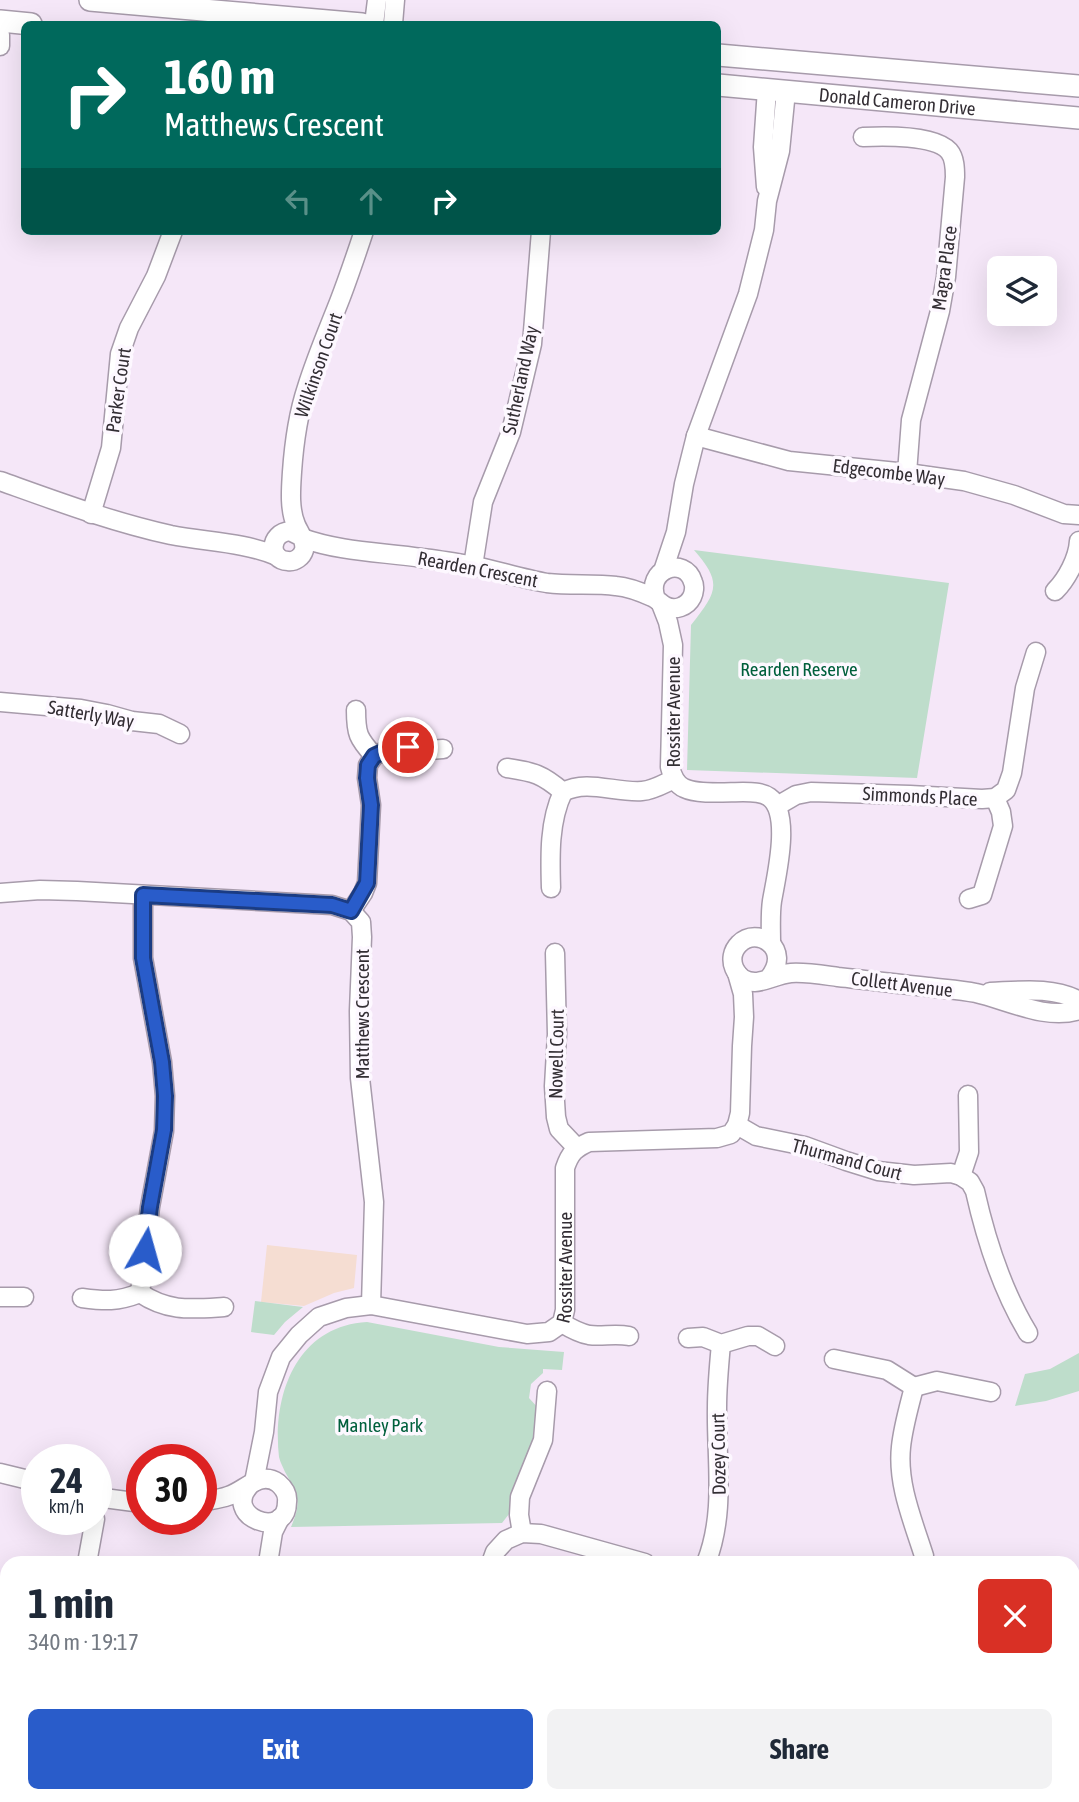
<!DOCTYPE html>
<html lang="en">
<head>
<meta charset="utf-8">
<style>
  body { margin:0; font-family:"Asap Condensed",sans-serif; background:#f2f2f3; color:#1f2937; height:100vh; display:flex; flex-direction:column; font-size:26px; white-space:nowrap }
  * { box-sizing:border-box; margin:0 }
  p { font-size:23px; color:#747a83 }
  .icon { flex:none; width:38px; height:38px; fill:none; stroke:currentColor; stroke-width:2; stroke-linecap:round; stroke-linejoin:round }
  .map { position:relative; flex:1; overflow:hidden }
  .details { position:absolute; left:0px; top:1556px; width:1080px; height:247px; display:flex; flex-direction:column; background:#fff; border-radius:21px 21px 0 0; box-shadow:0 7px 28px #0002 }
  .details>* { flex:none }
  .banner { position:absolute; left:21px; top:21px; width:700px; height:214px; border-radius:10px; box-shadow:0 7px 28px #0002; background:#00695c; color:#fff; overflow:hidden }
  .controls { position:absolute; left:987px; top:256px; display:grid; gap:14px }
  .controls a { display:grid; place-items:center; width:70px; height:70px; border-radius:10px; background:#fff; box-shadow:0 7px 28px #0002; font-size:35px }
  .speed { position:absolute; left:21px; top:1444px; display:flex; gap:14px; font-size:35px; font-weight:700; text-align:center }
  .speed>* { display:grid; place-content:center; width:91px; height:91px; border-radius:50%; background:#fff; box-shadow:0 7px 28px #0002; line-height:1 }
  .speed small { font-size:18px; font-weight:400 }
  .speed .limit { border:10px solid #d22; background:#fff; color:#111 }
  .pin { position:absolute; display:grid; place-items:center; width:60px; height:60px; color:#fff; margin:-30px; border:4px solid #fff; border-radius:50%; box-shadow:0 2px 7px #0007 }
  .me { position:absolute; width:77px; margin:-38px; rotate:7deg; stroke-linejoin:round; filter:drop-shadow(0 0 5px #0008) }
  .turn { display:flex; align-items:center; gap:24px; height:147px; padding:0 28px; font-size:32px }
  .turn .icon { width:91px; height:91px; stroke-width:2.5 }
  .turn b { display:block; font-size:49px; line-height:60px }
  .lanes { display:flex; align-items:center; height:66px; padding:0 28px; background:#0003; justify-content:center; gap:35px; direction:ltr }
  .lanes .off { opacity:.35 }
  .round { display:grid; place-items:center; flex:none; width:74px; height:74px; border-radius:10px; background:#f2f2f3 }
  .summary { display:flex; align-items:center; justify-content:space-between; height:119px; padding:0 28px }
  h1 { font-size:42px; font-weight:700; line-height:52px }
  .button { display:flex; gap:14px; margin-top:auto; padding:14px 28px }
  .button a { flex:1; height:80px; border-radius:10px; background:#295cca; color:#fff; font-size:28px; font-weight:700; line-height:80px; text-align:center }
  .button a+a { background:#f2f2f3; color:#1f2937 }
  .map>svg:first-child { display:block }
  .commercial { fill:#f5ddd2 }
  .green { fill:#beddcb }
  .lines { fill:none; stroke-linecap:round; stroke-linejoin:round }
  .minor-casing { stroke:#a79bab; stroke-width:21 }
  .tertiary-casing { stroke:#a79bab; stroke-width:24 }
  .minor { stroke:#fff; stroke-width:18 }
  .tertiary { stroke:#fff; stroke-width:21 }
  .route-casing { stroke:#1b3c83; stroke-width:18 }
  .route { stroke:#295cca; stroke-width:12 }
  .labels { text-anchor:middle; stroke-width:7; stroke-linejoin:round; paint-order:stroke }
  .street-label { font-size:19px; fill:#332e34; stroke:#fdf8ff }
  .park-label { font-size:19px; fill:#005f3c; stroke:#fdf8ff }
</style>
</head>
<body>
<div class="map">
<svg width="1079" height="1802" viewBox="0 0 1079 1802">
  <rect width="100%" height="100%" fill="#f5e7f8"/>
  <path class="commercial" d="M267,1245L357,1255L354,1288L334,1293L304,1306L261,1302Z"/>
  <path class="green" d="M694,550L949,583L917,778L687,770L691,625C717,592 723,583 694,550Z
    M255,1301L303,1307L285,1322L274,1335L251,1332Z
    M367,1322L499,1347L564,1352L562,1370L543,1369V1373L531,1384L529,1398L540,1410L537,1441L517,1485L509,1514L502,1523L291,1527C302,1502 298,1494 285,1472C283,1467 280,1462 279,1457C272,1396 296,1326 367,1322Z
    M1079,1353V1391L1046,1401L1015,1406L1025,1374L1050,1369Z"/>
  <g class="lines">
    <defs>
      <g id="minor">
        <path d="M374,24L377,0"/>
        <path d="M393,24L395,0"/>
        <path d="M0,35V46"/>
        <path d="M863,137C883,136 935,135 949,151C955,158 955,169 955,177L946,277L940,311L911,420L907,473"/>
        <path d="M766,187L763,147L767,89"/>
        <path d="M696,436L789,461L907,473L964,481L1014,495L1064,514L1079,515"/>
        <path d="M0,481C56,501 112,522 171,535C207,542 243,542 277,556"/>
        <path d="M91,514L111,448L120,354L129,328L156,276L173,231"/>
        <path d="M300,536L290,531C269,533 268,560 288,561C295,562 302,557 304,550C306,541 299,532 296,525C289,509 291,488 292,472C294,443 298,414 307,387C316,358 328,330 339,302C348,279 356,255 364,231"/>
        <path d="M302,538C341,552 382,552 422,558C440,560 457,563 475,566C499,571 523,579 547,583C570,586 594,583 616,586C628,587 641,592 652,597C657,599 660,603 665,606C675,611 687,607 692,597C694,593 695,586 693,582C685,555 644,569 656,599"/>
        <path d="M473,566L483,502L511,432L532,344L541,231"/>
        <path d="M663,571L676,532L684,484L696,436L748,294L764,230L767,201L780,151L786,91"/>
        <path d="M1055,591C1067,579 1078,558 1079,541"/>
        <path d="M661,604L668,622L673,645L670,767C672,775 675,784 684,788C698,795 727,792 743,792C751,792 762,792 769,797C792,813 776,877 772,901C770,914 771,929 771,944"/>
        <path d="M0,702L81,709L107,714L132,721L159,724L180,734"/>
        <path d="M356,710C356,734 358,738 374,756"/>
        <path d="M507,768C534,772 542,774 563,792"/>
        <path d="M777,806L796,795L811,792L910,795L982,799L995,798L1006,790L1012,773L1025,688L1036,652"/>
        <path d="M551,888C550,856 549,821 563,792C587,779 615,793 642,791C654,790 663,784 674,779"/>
        <path d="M0,893L40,890L77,891L332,905L351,911L361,922L362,937L359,1011L360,1078L374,1202L371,1305"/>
        <path d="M969,899L982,895L1003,826L1001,812L995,798"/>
        <path d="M351,911L363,893L367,883L371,805L367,778L368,765L374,756L387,750L408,747L428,750L443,749"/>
        <path d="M555,953L557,1034L554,1086L556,1117L559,1129L576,1147"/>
        <path d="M769,978C793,949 757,925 739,944C725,958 735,982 755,982C764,982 779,974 791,973C806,972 823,975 838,977C868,980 898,984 928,987C944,989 960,990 976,993C1007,1000 1047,1021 1079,1010"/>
        <path d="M990,992C1018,991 1054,986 1079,1001"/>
        <path d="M737,1125L756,1136L805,1146L846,1161L878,1171L914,1175L951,1173L961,1176L970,1182L975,1191C986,1240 1002,1290 1028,1333"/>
        <path d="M961,1176L969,1152L968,1095"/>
        <path d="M140,1293L150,1207L164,1131L165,1096L162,1062L143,958V895"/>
        <path d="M140,1293C168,1312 191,1309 224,1307"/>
        <path d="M0,1297H24"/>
        <path d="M82,1298C105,1301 117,1302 140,1293"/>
        <path d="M562,1323C570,1328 579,1333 589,1335C602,1337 614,1333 629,1336"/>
        <path d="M688,1338L703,1337L721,1344L748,1336H758L775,1346"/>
        <path d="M834,1359L887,1370L914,1387"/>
        <path d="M914,1387C909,1407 903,1427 901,1447C897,1484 913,1521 924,1556V1563"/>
        <path d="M914,1387L937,1381L991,1392"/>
        <path d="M0,1473L37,1482"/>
        <path id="s1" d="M254,1482L264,1432L268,1392L281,1357L299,1335L319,1317L346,1308L371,1305L527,1334L549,1332L562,1323L565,1310V1168C570,1153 575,1148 589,1142L717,1138L731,1134L737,1125L740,1113L742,1046L744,1017L743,994L737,973"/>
        <path d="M96,1497L142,1503"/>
        <path d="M201,1502C210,1500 220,1499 228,1496C245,1491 260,1470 278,1483C284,1488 288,1494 287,1502C287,1542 219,1516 251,1484"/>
        <path d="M522,1533L519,1515L520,1497L543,1440L547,1391"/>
        <path d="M87,1563L95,1519"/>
        <path d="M268,1563L273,1532L280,1518"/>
        <path d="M491,1563L495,1552L506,1540L522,1533L541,1534L645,1563"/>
        <path d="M706,1563C726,1513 716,1460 717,1408C717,1387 719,1365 721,1344"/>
        <path d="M0,1676L7,1678"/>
        <path d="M1073,1761L1079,1757"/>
        <path d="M455,1796V1802"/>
        <path d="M979,1796L981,1802"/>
        <path d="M19,1802L23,1796"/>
        <path d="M245,1802L246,1796"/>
        <path d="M633,1802L635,1796"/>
        <path d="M826,1802L838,1796"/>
      </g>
      <g id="tertiary">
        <path d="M90,0L362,24"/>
        <path d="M0,21L31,24"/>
        <path d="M718,55L1079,86"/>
        <path id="s2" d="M718,85L1079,118"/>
      </g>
    </defs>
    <use href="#minor" class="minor-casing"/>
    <use href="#tertiary" class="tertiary-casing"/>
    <use href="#minor" class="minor"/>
    <use href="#tertiary" class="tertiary"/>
  </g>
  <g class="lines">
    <defs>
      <path id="route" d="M145,1250L150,1207L164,1130L165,1096L162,1062L143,958V895L332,905L351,911L367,883L371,805L367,778L368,765L374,756L387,750L408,747"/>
    </defs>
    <use href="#route" class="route-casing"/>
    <use href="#route" class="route"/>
  </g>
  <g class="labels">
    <g class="street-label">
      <text dy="7" stroke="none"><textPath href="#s2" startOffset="180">Donald Cameron Drive</textPath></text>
      <text transform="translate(944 268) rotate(-82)" y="7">Magra Place</text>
      <text transform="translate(318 365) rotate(-71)" y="7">Wilkinson Court</text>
      <text transform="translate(520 380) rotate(-78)" y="7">Sutherland Way</text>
      <text transform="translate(118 390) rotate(-82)" y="7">Parker Court</text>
      <text transform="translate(889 472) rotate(7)" y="7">Edgecombe Way</text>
      <text transform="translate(478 569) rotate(11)" y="7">Rearden Crescent</text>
      <text transform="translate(673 712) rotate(-90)" y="7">Rossiter Avenue</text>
      <text transform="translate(91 714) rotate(10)" y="7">Satterly Way</text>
      <text transform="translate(920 796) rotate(3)" y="7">Simmonds Place</text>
      <text transform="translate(902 984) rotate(7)" y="7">Collett Avenue</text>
      <text transform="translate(362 1014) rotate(-90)" y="7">Matthews Crescent</text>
      <text transform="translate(556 1054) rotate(-89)" y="7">Nowell Court</text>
      <text transform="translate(847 1159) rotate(15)" y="7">Thurmand Court</text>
      <text dy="7" stroke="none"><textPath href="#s1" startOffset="490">Rossiter Avenue</textPath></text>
      <text transform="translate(718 1454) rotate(-91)" y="7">Dozey Court</text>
    </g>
    <g class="park-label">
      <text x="799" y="676">Rearden Reserve</text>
      <text x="380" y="1432">Manley Park</text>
    </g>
  </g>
</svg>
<div class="controls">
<a><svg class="icon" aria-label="layers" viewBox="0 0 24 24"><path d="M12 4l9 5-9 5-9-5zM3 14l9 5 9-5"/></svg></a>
</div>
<div class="speed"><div>24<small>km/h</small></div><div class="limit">30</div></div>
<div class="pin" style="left:408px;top:747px;background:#d93025"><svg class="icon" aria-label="arrive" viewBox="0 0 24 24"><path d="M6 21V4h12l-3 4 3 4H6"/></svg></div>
<svg class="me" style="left:145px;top:1250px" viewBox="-20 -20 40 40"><circle r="19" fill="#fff"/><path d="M0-13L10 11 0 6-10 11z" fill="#295cca"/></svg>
<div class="banner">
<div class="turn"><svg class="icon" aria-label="right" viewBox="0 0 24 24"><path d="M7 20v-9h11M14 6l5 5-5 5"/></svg><div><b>160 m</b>Matthews Crescent</div></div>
<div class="lanes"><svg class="icon off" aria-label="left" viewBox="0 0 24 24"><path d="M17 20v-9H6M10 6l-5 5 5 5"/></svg><svg class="icon off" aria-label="ahead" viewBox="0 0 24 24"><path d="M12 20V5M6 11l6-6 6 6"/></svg><svg class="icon" aria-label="right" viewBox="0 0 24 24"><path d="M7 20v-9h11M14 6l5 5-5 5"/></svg></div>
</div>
<section class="details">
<div class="summary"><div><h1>1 min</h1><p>340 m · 19:17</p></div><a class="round" style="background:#d93025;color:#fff"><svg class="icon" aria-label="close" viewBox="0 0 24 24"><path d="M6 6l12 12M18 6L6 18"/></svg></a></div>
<div class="button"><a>Exit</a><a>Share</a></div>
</section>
</div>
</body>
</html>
